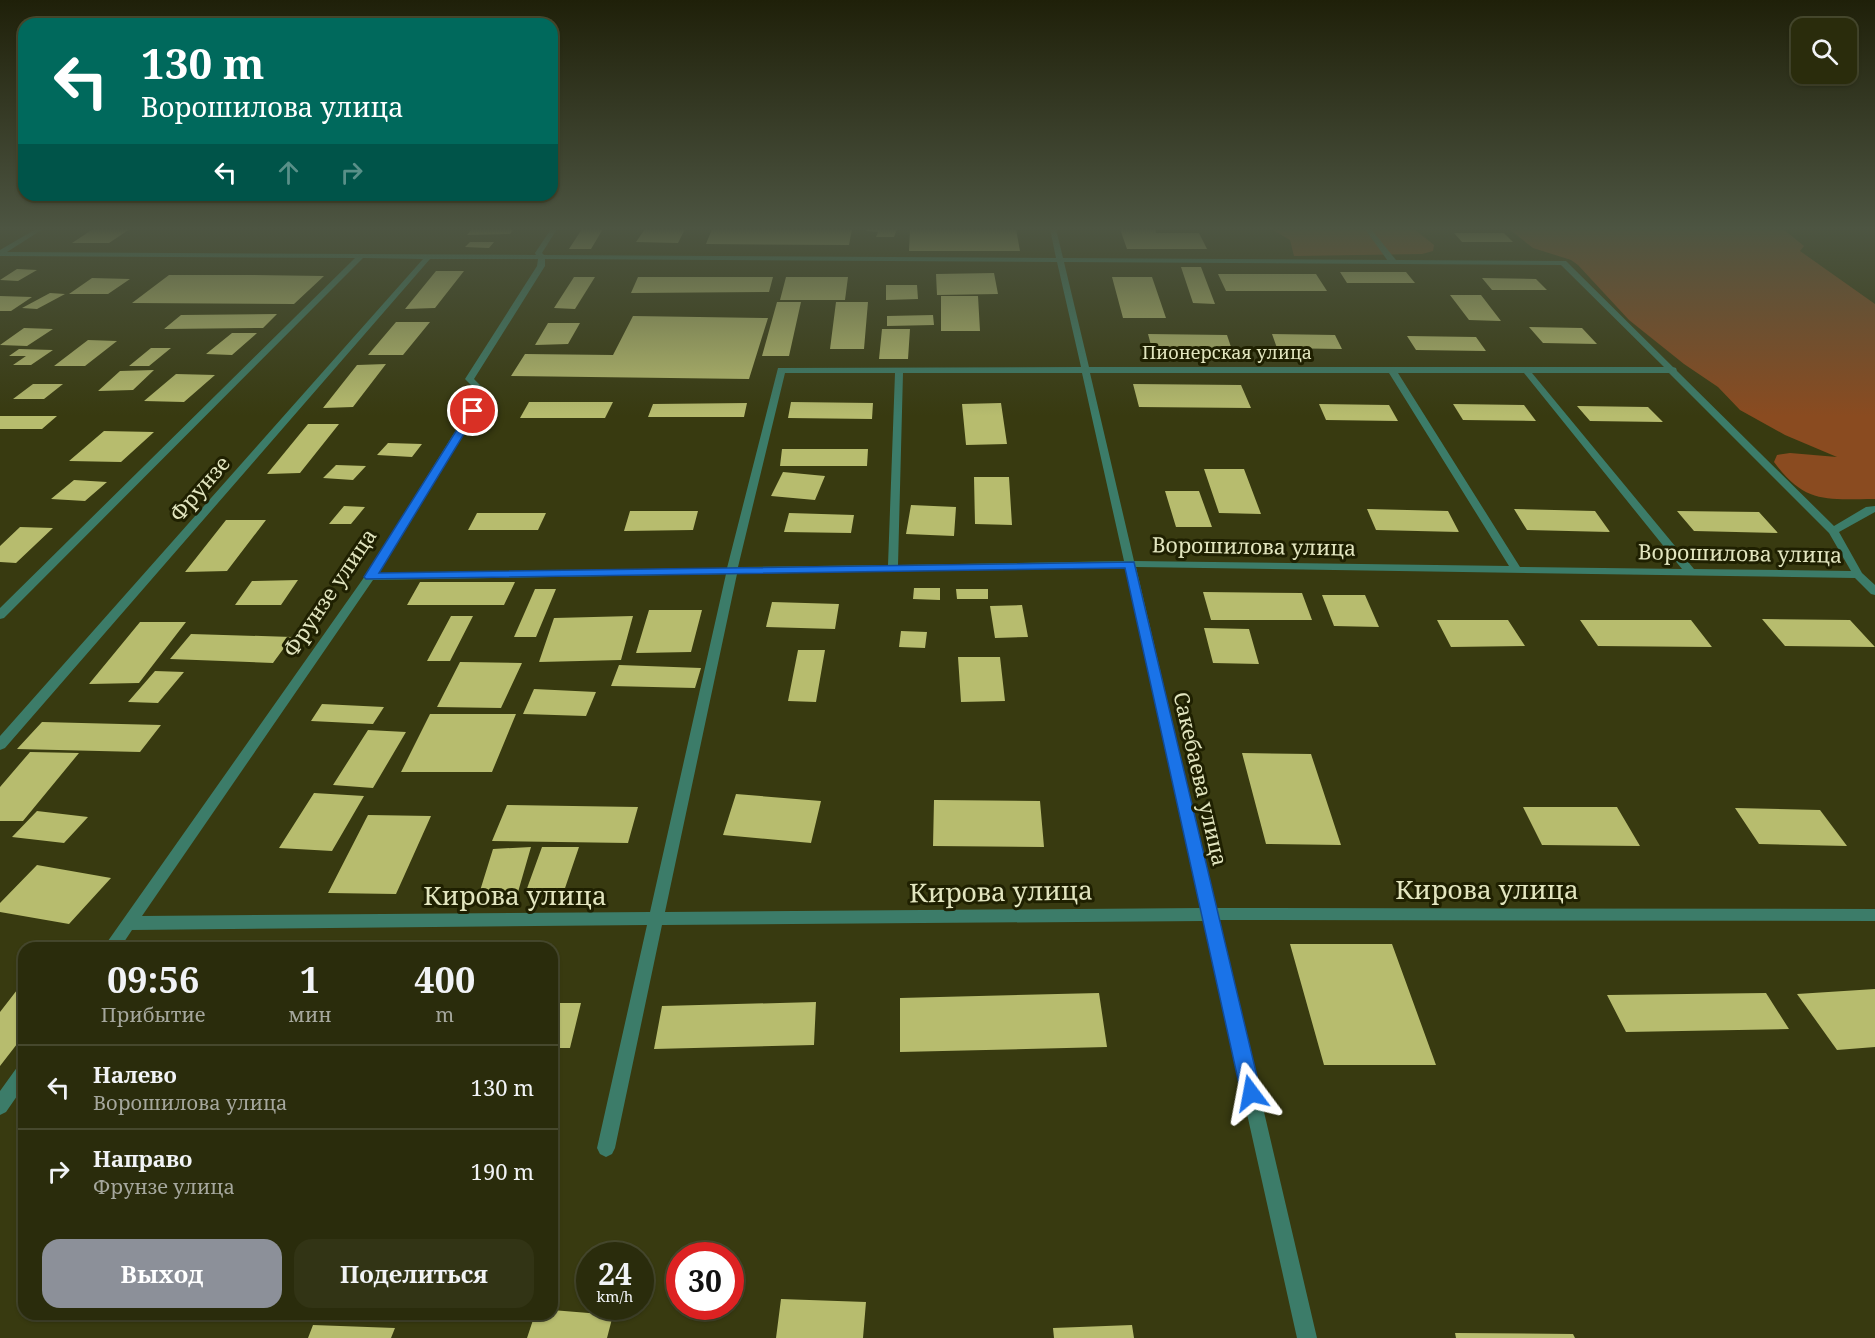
<!DOCTYPE html>
<html lang="ru">
<head>
<meta charset="utf-8">
<style>
  body { margin:0; font-family:"Noto Serif",serif; background:#323415; color:#f1f3f6; height:100vh; display:flex; flex-direction:column; font-size:22px; white-space:nowrap }
  * { box-sizing:border-box; margin:0 }
  p { font-size:20px; color:#a5a79d }
  .icon { flex:none; width:33px; height:33px; fill:none; stroke:currentColor; stroke-width:2; stroke-linecap:round; stroke-linejoin:round }
  .map { position:relative; flex:1; overflow:hidden }
  .side { position:absolute; left:18px; top:942px; width:540px; height:378px; display:flex; flex-direction:column; background:#2a2c0c; border-radius:18px; box-shadow:0 2px 4px #0004,0 0 0 2px #46482d }
  .side>* { flex:none }
  .hud { position:absolute; left:18px; top:18px; width:540px; height:183px; border-radius:18px; box-shadow:0 2px 4px #0004,0 0 0 2px #46482d; background:#00695c; color:#fff; overflow:hidden }
  .fabs { position:absolute; left:1791px; top:18px; display:grid; gap:12px }
  .fabs a { display:grid; place-items:center; width:66px; height:66px; border-radius:12px; background:#2a2c0c; box-shadow:0 2px 4px #0004,0 0 0 2px #46482d; font-size:30px }
  .speed { position:absolute; left:576px; top:1242px; display:flex; gap:12px; font-size:30px; font-weight:700; text-align:center }
  .speed>* { display:grid; place-content:center; width:78px; height:78px; border-radius:50%; background:#2a2c0c; box-shadow:0 2px 4px #0004,0 0 0 2px #46482d; line-height:1 }
  .speed small { font-size:15px; font-weight:400 }
  .speed .limit { border:9px solid #d22; background:#fff; color:#111 }
  .pin { position:absolute; display:grid; place-items:center; width:51px; height:51px; color:#fff; margin:-26px; border:3px solid #fff; border-radius:50%; box-shadow:0 2px 6px #0007 }
  .me { position:absolute; width:66px; margin:-33px; rotate:347deg; stroke-linejoin:round; filter:drop-shadow(0 0 4px #0008) }
  .turn { display:flex; align-items:center; gap:21px; height:126px; padding:0 24px; font-size:27px }
  .turn .icon { width:78px; height:78px; stroke-width:2.5 }
  .turn b { display:block; font-size:42px; line-height:51px }
  .lanes { display:flex; align-items:center; height:57px; padding:0 24px; background:#0003; justify-content:center; gap:30px; direction:ltr }
  .lanes .off { opacity:.35 }
  .eta { display:flex; justify-content:space-evenly; align-items:center; height:102px; text-align:center }
  .eta b { font-size:36px; font-weight:700; line-height:42px }
  .primary-button { display:flex; gap:12px; margin-top:auto; padding:12px 24px }
  .primary-button a { flex:1; height:69px; border-radius:18px; background:#8c9099; color:#fff; font-size:24px; font-weight:700; line-height:69px; text-align:center }
  .primary-button a+a { background:#323415; color:#f1f3f6 }
  ul { padding:0; list-style:none }
  li { display:flex; align-items:center; gap:18px; height:84px; padding:0 24px; border-top:2px solid #46482d }
  li div { flex:1 }
  li b { display:block; font-size:22px }
  li em { font-style:normal }
  .map>svg:first-child { display:block }
  .green { fill:#8a4b20 }
  .building { fill:#b7bc6e }
  .lines { fill:none; stroke-linecap:round; stroke-linejoin:round }
  .lane { fill:#3c7c69; fill-rule:evenodd }
  .street { fill:#3c7c69; fill-rule:evenodd }
  .route { fill:#1a73e8; stroke:#114b97; stroke-width:1.5 }
  .labels { text-anchor:middle; stroke-width:6; stroke-linejoin:round; paint-order:stroke }
  .far-street-label { font-size:18px; fill:#e2e5bf; stroke:#1f2001 }
  .street-label { font-size:21px; fill:#e2e5bf; stroke:#1f2001 }
  .near-street-label { font-size:26px; fill:#e2e5bf; stroke:#1f2001 }
</style>
</head>
<body>
<div class="map">
<svg width="1875" height="1338" viewBox="0 0 1875 1338">
  <rect width="100%" height="100%" fill="#383a10"/>
  <path class="green" d="M1271,229H1414L1434,245L1433,251L1422,254L1294,256L1290,240Z
    M1509,229H1783L1804,246L1800,251L1875,304V499C1828,499 1805,505 1774,462L1777,455L1790,453L1837,457L1785,435L1740,410L1718,387L1684,364L1629,320L1578,265L1571,260L1533,248Z"/>
  <path class="building" d="M93,229H130L109,243H72Z
    M472,229H514L510,234L467,235Z
    M582,229H603L591,249H569Z
    M645,229H685L678,243L636,242Z
    M712,229H852L849,245L706,244Z
    M867,229H897L894,237H876L878,232L866,231Z
    M910,229H1016L1020,251H909Z
    M1120,229H1155L1156,233H1199L1207,249H1127Z
    M1454,233H1504L1513,242H1462Z
    M470,242H494L489,248L465,247Z
    M1181,267H1201L1215,304L1193,303Z
    M17,269L37,270L18,281L0,280Z
    M436,271H464L435,308L405,309Z
    M1340,272H1406L1415,283H1347Z
    M994,273L998,294L937,295L936,274Z
    M1218,274H1316L1327,291H1226Z
    M169,275H247L324,276L294,304L132,303Z
    M574,277H595L575,309L554,308Z
    M638,277H773L769,292L631,293Z
    M786,277H848L845,300H780Z
    M1112,277H1152L1166,318H1123Z
    M92,278L130,279L108,294H69Z
    M1482,278L1536,279L1547,290H1492Z
    M886,285H917L918,299L886,300Z
    M50,293L65,294L37,309L22,308Z
    M1450,295H1481L1501,321L1469,320Z
    M0,296L32,297L11,311H0Z
    M941,296H978L980,331H941Z
    M777,302H801L789,356H762Z
    M836,302H868L864,349H830Z
    M277,314L263,328L164,329L181,315Z
    M933,315L934,325L887,326V316Z
    M633,316L768,318L749,379L511,376L525,354L613,355Z
    M396,322H430L403,355H368Z
    M548,323H580L568,344L535,345Z
    M1529,327L1582,328L1597,344L1543,343Z
    M24,328L53,329L27,346L0,345Z
    M882,329H910L908,359H879Z
    M232,333H257L232,355L206,354Z
    M1148,334L1227,335L1232,350L1152,349Z
    M1272,334L1335,335L1342,349L1277,348Z
    M1407,336L1476,337L1486,351L1416,350Z
    M88,340L117,341L85,366H54Z
    M151,348H171L149,366H129Z
    M19,349L53,350L31,365H13L26,356H9Z
    M386,364L353,407L323,408L357,365Z
    M154,370L133,390L98,391L120,371Z
    M176,374L215,375L184,402L144,401Z
    M33,384H63L44,399H13Z
    M1133,384L1241,385L1251,408L1139,407Z
    M529,402H613L605,418H520Z
    M791,402L873,403L872,419L788,418Z
    M747,403L744,417H648L653,404Z
    M1001,403L1007,444L966,445L962,404Z
    M1319,404L1389,405L1398,421L1326,420Z
    M1453,404L1524,405L1536,421L1463,420Z
    M1577,406L1648,407L1663,422L1590,421Z
    M0,416H57L42,429H0Z
    M308,424H339L300,473L267,474Z
    M104,431L154,432L121,462L69,461Z
    M388,443L422,444L412,457L377,455Z
    M782,449H868L867,466H780Z
    M336,465L366,466L353,480L323,478Z
    M1204,469H1244L1261,514L1219,513Z
    M783,472L825,476L815,500L771,496Z
    M974,477H1009L1012,525L975,524Z
    M74,480L107,482L85,501L51,499Z
    M1165,491H1199L1212,527H1176Z
    M911,505L956,507L954,536L906,534Z
    M344,506L365,507L351,524H329Z
    M1367,509L1448,511L1459,532L1376,530Z
    M1514,509L1595,511L1610,532L1527,530Z
    M630,511H698L693,530L624,531Z
    M1677,511L1759,512L1778,533L1694,531Z
    M477,513H546L538,530H468Z
    M789,513L854,515L851,533L784,532Z
    M226,520H266L227,571L185,572Z
    M20,527L53,528L16,563L0,562V546Z
    M298,580L281,605H235L252,581Z
    M420,582H515L504,605H407Z
    M914,588H940V600L913,599Z
    M535,589H556L536,637H514Z
    M956,589H988V599H957Z
    M1203,592L1302,593L1312,620H1211Z
    M1322,595H1365L1379,627L1334,626Z
    M772,602L839,604L835,629L766,627Z
    M1022,605L1028,637L995,638L990,606Z
    M649,610H702L691,652L636,653Z
    M451,616H473L450,661H427Z
    M633,616L621,660L539,662L554,618Z
    M1762,619L1850,620L1875,647L1785,646Z
    M1437,620H1508L1525,646L1451,647Z
    M1580,620H1691L1712,647L1598,646Z
    M140,622H186L139,683L89,684Z
    M1204,628L1249,629L1259,664L1213,663Z
    M901,631L927,632L925,648L899,647Z
    M191,634L292,637L273,663L170,659Z
    M798,650H825L816,702L788,701Z
    M958,657H1000L1005,701L961,702Z
    M460,662L522,663L501,708L437,707Z
    M619,665L701,668L695,688L611,686Z
    M155,671L184,672L158,703L128,702Z
    M534,689L596,692L586,716L523,714Z
    M322,704L384,707L373,724L311,721Z
    M430,714H516L492,772H401Z
    M42,722L161,725L140,752L17,749Z
    M368,730L406,732L373,788L333,785Z
    M30,752L79,753L23,821H0V787Z
    M1242,753L1311,754L1341,845L1266,844Z
    M314,793L364,796L332,851L279,848Z
    M736,794L821,801L811,843L723,835Z
    M934,800L1040,801L1044,847L933,846Z
    M507,805L638,807L628,843L492,841Z
    M1523,807H1617L1640,846L1542,845Z
    M1735,808L1820,810L1847,846L1759,844Z
    M37,811L88,817L64,843L12,837Z
    M368,815L431,816L396,894L328,893Z
    M531,847L518,892L479,894L493,849Z
    M542,847H579L563,894H525Z
    M37,865L111,878L69,924L0,912V903Z
    M1290,944H1392L1436,1065H1324Z
    M24,981V1035L0,1066V1012Z
    M1875,989V1047L1837,1050L1797,994Z
    M1099,993L1107,1047L900,1052V998Z
    M1766,993L1789,1029L1626,1032L1607,995Z
    M816,1002L814,1045L654,1049L662,1006Z
    M552,1003H581L570,1048H552Z
    M781,1299L866,1302L863,1338H776Z
    M552,1310L613,1315L607,1338H527L535,1314H552Z
    M313,1325L395,1328L391,1338H308Z
    M1132,1325L1134,1338H1054L1053,1328Z
    M1455,1333L1573,1334L1575,1338H1456Z"/>
  <g class="lines">
    <path class="lane" d="M1365,229H1371L1396,260V264H1390Z"/>
    <path class="street" d="M36,229H43L7,252L536,255L535,253L551,229H557L542,253L544,255L1056,258L1050,229H1056L1063,258L1566,261L1673,367L1676,368L1677,371L1834,526L1866,507L1875,506V512L1839,532L1862,573L1875,585V595L1871,594L1855,578L1136,567L1216,908L1875,909V921L1219,920L1317,1338H1297L1204,921L662,925L615,1148L612,1154L606,1157L600,1154L597,1148L647,925L132,930L120,948H103L365,576L479,393L465,379L537,266L538,259H430L5,748L0,750V736L423,259L363,258L4,618L0,619V608L355,258L0,256V250ZM545,259L1057,262L1081,367L778,368L727,568L378,573L488,393L474,379L545,266ZM1064,262L1561,265L1664,367H1089ZM785,373H895L888,565L738,567ZM903,373H1082L1124,561L898,565ZM1090,373H1389L1509,566L1134,561ZM1398,373H1524L1682,569L1520,567ZM1532,373H1669L1829,533L1851,571L1694,569ZM1125,567L1201,908L665,912L737,574ZM726,574L650,912L142,916L373,580Z
      M24,1064V1086L6,1112L0,1115V1091L18,1066Z"/>
  </g>
  <linearGradient id="sky" x2="0" y2="1"><stop stop-color="#1f2009"/><stop offset="0.55" stop-color="#4d5542"/><stop offset="1" stop-color="#4d5542" stop-opacity="0"/></linearGradient>
  <rect width="1875" height="416" fill="url(#sky)"/>
  <path class="route" d="M470,409L478,411L379,573L1134,562L1261,1093L1258,1099L1251,1102L1244,1099L1241,1093L1125,568L366,579L364,577Z"/>
  <g class="labels">
    <g class="far-street-label">
      <text x="1227" y="359">Пионерская улица</text>
    </g>
    <g class="street-label">
      <text transform="translate(200 489) rotate(-49)" y="7">Фрунзе</text>
      <text transform="translate(1254 547) rotate(1)" y="7">Ворошилова улица</text>
      <text transform="translate(1740 554) rotate(1)" y="7">Ворошилова улица</text>
      <text transform="translate(330 593) rotate(-56)" y="7">Фрунзе улица</text>
      <text transform="translate(1200 779) rotate(77)" y="7">Сакебаева улица</text>
    </g>
    <g class="near-street-label">
      <text x="1487" y="899">Кирова улица</text>
      <text transform="translate(1001 892) rotate(-1)" y="9">Кирова улица</text>
      <text x="515" y="905">Кирова улица</text>
    </g>
  </g>
</svg>
<div class="fabs">
<a><svg class="icon" aria-label="search" viewBox="0 0 24 24"><circle cx="10" cy="10" r="6"/><path d="M15 15l6 6"/></svg></a>
</div>
<div class="speed"><div>24<small>km/h</small></div><div class="limit">30</div></div>
<div class="pin" style="left:473px;top:411px;background:#d93025"><svg class="icon" aria-label="arrive" viewBox="0 0 24 24"><path d="M6 21V4h12l-3 4 3 4H6"/></svg></div>
<svg class="me" style="left:1251px;top:1093px" viewBox="-20 -20 40 40"><path d="M0-17L14 15 0 8-14 15z" fill="#1a73e8" stroke="#fff" stroke-width="4"/></svg>
<div class="hud">
<div class="turn"><svg class="icon" aria-label="left" viewBox="0 0 24 24"><path d="M17 20v-9H6M10 6l-5 5 5 5"/></svg><div><b>130 m</b>Ворошилова улица</div></div>
<div class="lanes"><svg class="icon" aria-label="left" viewBox="0 0 24 24"><path d="M17 20v-9H6M10 6l-5 5 5 5"/></svg><svg class="icon off" aria-label="ahead" viewBox="0 0 24 24"><path d="M12 20V5M6 11l6-6 6 6"/></svg><svg class="icon off" aria-label="right" viewBox="0 0 24 24"><path d="M7 20v-9h11M14 6l5 5-5 5"/></svg></div>
</div>
<section class="side">
<div class="eta">
<div><b>09:56</b><p>Прибытие</p></div>
<div><b>1</b><p>мин</p></div>
<div><b>400</b><p>m</p></div>
</div>
<ul>
<li><svg class="icon" aria-label="left" viewBox="0 0 24 24"><path d="M17 20v-9H6M10 6l-5 5 5 5"/></svg><div><b>Налево</b><p>Ворошилова улица</p></div><em>130 m</em></li>
<li><svg class="icon" aria-label="right" viewBox="0 0 24 24"><path d="M7 20v-9h11M14 6l5 5-5 5"/></svg><div><b>Направо</b><p>Фрунзе улица</p></div><em>190 m</em></li>
</ul>
<div class="primary-button"><a>Выход</a><a>Поделиться</a></div>
</section>
</div>
</body>
</html>
